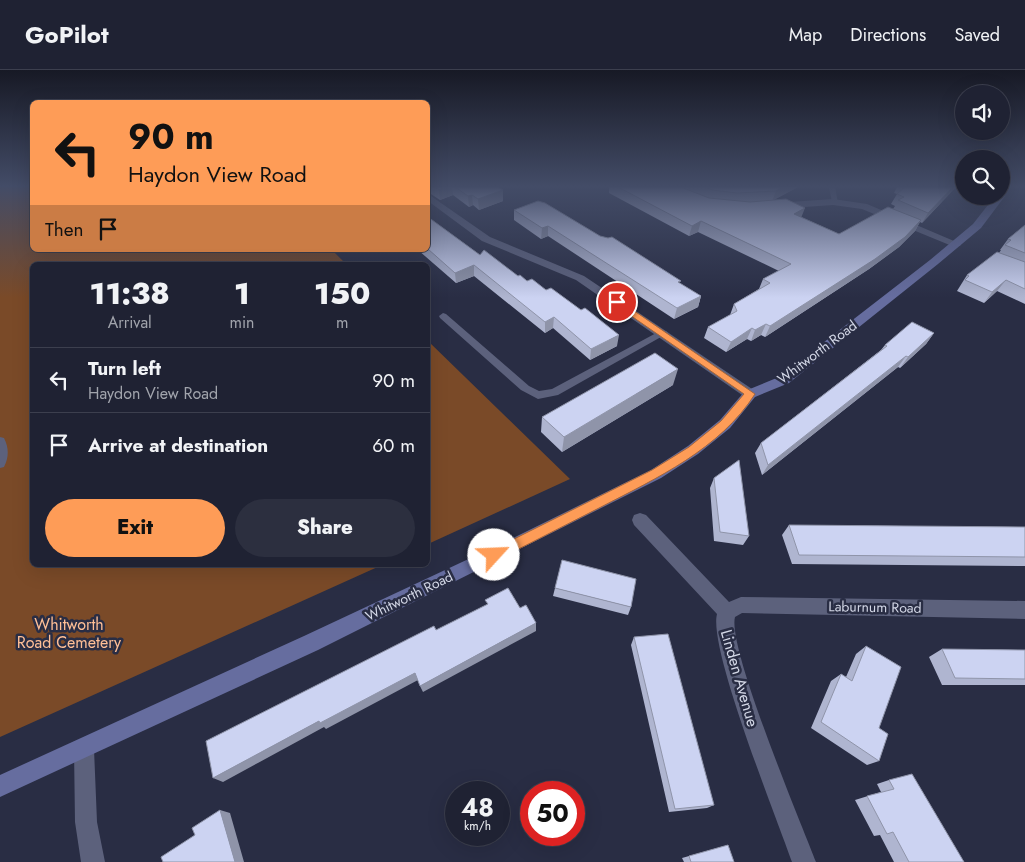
<!DOCTYPE html>
<html lang="en">
<head>
<meta charset="utf-8">
<style>
  body { margin:0; font-family:Jost,sans-serif; background:#2c2f3f; color:#f1f3f6; height:100vh; display:flex; flex-direction:column; font-size:19px; white-space:nowrap }
  * { box-sizing:border-box; margin:0 }
  p { font-size:16px; color:#a1a4ac }
  .icon { flex:none; width:28px; height:28px; fill:none; stroke:currentColor; stroke-width:2; stroke-linecap:round; stroke-linejoin:round }
  .map { position:relative; flex:1; overflow:hidden }
  .side { position:absolute; left:30px; top:192px; width:400px; height:305px; display:flex; flex-direction:column; background:#1f2233; border-radius:8px; box-shadow:0 5px 20px #0002,0 0 0 1px #3c3f4e }
  .side>* { flex:none }
  .hud { position:absolute; left:30px; top:30px; width:400px; height:152px; border-radius:8px; box-shadow:0 5px 20px #0002,0 0 0 1px #3c3f4e; background:#fe9c57; color:#111; overflow:hidden }
  .buttons { position:absolute; left:955px; top:15px; display:grid; gap:10px }
  .buttons a { display:grid; place-items:center; width:55px; height:55px; border-radius:50%; background:#1f2233; box-shadow:0 5px 20px #0002,0 0 0 1px #3c3f4e; font-size:25px }
  .speed { position:absolute; left:445px; top:711px; display:flex; gap:10px; font-size:25px; font-weight:700; text-align:center }
  .speed>* { display:grid; place-content:center; width:65px; height:65px; border-radius:50%; background:#1f2233; box-shadow:0 5px 20px #0002,0 0 0 1px #3c3f4e; line-height:1 }
  .speed small { font-size:12px; font-weight:400 }
  .speed .limit { border:8px solid #d22; background:#fff; color:#111 }
  .pin { position:absolute; display:grid; place-items:center; width:42px; height:42px; color:#fff; margin:-21px; border:2px solid #fff; border-radius:50%; box-shadow:0 1px 5px #0007 }
  .me { position:absolute; width:55px; margin:-28px; rotate:65deg; stroke-linejoin:round; filter:drop-shadow(0 0 4px #0008) }
  .turn { display:flex; align-items:center; gap:18px; height:105px; padding:0 15px; font-size:22px }
  .turn .icon { width:65px; height:65px; stroke-width:2.5 }
  .turn b { display:block; font-size:35px; line-height:42px }
  .then { display:flex; align-items:center; height:48px; padding:0 15px; background:#0003; gap:10px; font-size:19px }
  .eta { display:flex; justify-content:space-evenly; align-items:center; height:85px; text-align:center }
  .eta b { font-size:30px; font-weight:800; line-height:35px }
  .cta { display:flex; gap:10px; margin-top:auto; padding:10px 15px }
  .cta a { flex:1; height:58px; border-radius:30px; background:#fe9c57; color:#111; font-size:20px; font-weight:800; line-height:58px; text-align:center }
  .cta a+a { background:#2c2f3f; color:#f1f3f6 }
  ul { padding:0; list-style:none }
  li { display:flex; align-items:center; gap:15px; height:65px; padding:0 15px; border-top:1px solid #3c3f4e }
  li div { flex:1 }
  li b { display:block; font-size:19px }
  li em { font-style:normal }
  header { display:flex; align-items:center; gap:30px; box-sizing:border-box; height:70px; padding:0 25px; background:#1f2233; border-bottom:1px solid #3c3f4e }
  header strong { font-size:24px }
  nav { display:flex; gap:28px; margin-inline-start:auto; font-size:18px }
  .map>svg:first-child { display:block }
  .green { fill:#7a4a28 }
  .lines { fill:none; stroke-linecap:round; stroke-linejoin:round }
  .lane { fill:#5c617c; fill-rule:evenodd }
  .street { fill:#5c617c; fill-rule:evenodd }
  .secondary { fill:#666d9f; fill-rule:evenodd }
  .wall { fill:#afb5d0 }
  .shaded-wall { fill:#8f94a9 }
  .building { fill:#ccd3f2; stroke:#8f94a9 }
  .route { fill:#fe9c57; stroke:#a56539 }
  .labels { text-anchor:middle; stroke-width:5; stroke-linejoin:round; paint-order:stroke }
  .street-label { font-size:14px; fill:#d4d8e7; stroke:#292d44 }
  .near-park-label { font-size:16px; fill:#ffbf96; stroke:#292d44 }
  .near-street-label { font-size:16px; fill:#d4d8e7; stroke:#292d44 }
</style>
</head>
<body>
<header>
<strong>GoPilot</strong>
<nav><a>Map</a><a>Directions</a><a>Saved</a></nav>
</header>
<div class="map">
<svg width="1025" height="792" viewBox="0 0 1025 792">
  <rect width="100%" height="100%" fill="#292d44"/>
  <path class="green" d="M0,117H32V180H332L347,195H32V495H382L0,667Z
    M428,271L570,409L428,474Z"/>
  <g class="lines">
    <path class="lane" d="M829,117H835L838,133L832,132Z
      M443,243L446,244L529,316L539,321L552,319L660,261H666L668,263L558,325L538,329L521,320L440,248L439,246Z
      M0,367L4,368C9,378 9,387 4,397L0,398Z"/>
    <path class="street" d="M428,124L490,167L584,206L755,321L757,324L755,327H745L576,210L482,171L428,131Z
      M833,129L867,134L961,174L960,176H952L862,139L833,135L775,139L770,136L775,133Z
      M640,443L646,445L729,532L741,527L1025,531V549L742,543L735,547C727,577 801,753 816,792H792C777,749 708,578 717,544L634,455L632,450L634,445Z
      M84,669L91,672L94,679L97,752L105,792H81L75,752L74,679L77,672Z"/>
    <path class="secondary" d="M1001,124L1005,126L981,158L938,194L789,313L755,327L730,358L698,384L661,408L318,580L0,727V705L304,566L507,471L651,400L688,376L720,350L745,321L779,307L930,190L973,154L995,126H1001Z"/>
  </g>
  <path class="wall" d="M428,117H498L503,131L479,140L473,135L469,137L453,125L440,130L428,122L429,134L428,135Z
    M609,117H681L686,119L682,117H798L773,130L801,147L839,164L893,139L895,136L891,134L897,124L894,123L897,117H956L922,153L920,152L915,161L899,177L869,199L765,267L761,265L751,271L747,269L726,282L704,268L708,257L730,245L734,234L759,219L763,209L779,201L698,162L689,166L609,123Z
    M514,140L680,214L701,226L698,237L674,249L548,166L541,169L514,150Z
    M428,147L480,185L518,206L617,276L590,290L553,258L545,263L474,206L456,213L418,180H428Z
    M1025,155V234L997,221L984,233L957,221L967,205L999,183L1001,180H1000L1008,169Z
    M934,263L926,274L900,298L898,297L762,405L755,383L761,373L881,280L885,275Z
    M673,315L562,382L541,362L542,347Z
    M714,408L749,466L743,475L714,471L710,418Z
    M789,455L1025,457V496L792,494L782,465Z
    M555,518L631,537L628,545L553,526Z
    M634,567L714,735L707,738L669,742L631,575Z
    M866,576L879,658V691L867,695L811,658L831,611L841,604L846,607L856,584Z
    M942,579L1025,580V615H942L929,587Z
    M889,710L964,792H894L880,765L874,766L855,730L881,722L877,714Z
    M728,775L734,792H684L682,788Z"/>
  <path class="shaded-wall" d="M446,117H452L453,125L440,130L439,120Z
    M782,117H798L772,131L776,121Z
    M953,117H956L922,153L928,143Z
    M503,120V131L479,140L478,129Z
    M428,124L429,134L428,135Z
    M472,125L473,135L469,137L468,126Z
    M805,138L801,148L794,144Z
    M921,150L915,161L899,177L869,199L765,267L770,256Z
    M701,151L698,162L689,166L692,156Z
    M548,156V166L541,169L542,158Z
    M474,195V206L456,213L455,203Z
    M1006,210L997,221L984,233L992,222Z
    M701,226L698,237L674,249L677,238Z
    M554,247L553,258L545,263V252Z
    M766,254L761,265L751,271L755,260Z
    M752,258L747,269L726,282L731,272Z
    M934,263L926,274L900,298L908,287Z
    M619,265L617,276L590,290L591,279Z
    M906,286L898,297L762,405L768,395Z
    M678,299L673,315L562,382L564,367Z
    M536,553V561L423,622L420,616Z
    M415,603L418,610L326,659L324,657L223,712L213,708L319,651Z
    M220,740L230,743L244,792H235Z"/>
  <path class="building" d="M435,117H446L439,120Z
    M455,117H498L503,120L478,129L472,125L468,126Z
    M618,117H681L709,128L750,132L786,129L805,138L794,144L839,164L888,137L921,150L905,167L875,189L770,256L766,254L755,260L752,258L731,272L708,257L737,241L734,234L770,213L763,209L791,194L701,151L692,156Z
    M706,117H782L776,121L737,123L712,120Z
    M905,117H953L928,143L898,130L904,127L897,124Z
    M538,131L545,133L600,166L608,168L612,167L681,211L678,212L701,226L677,238L548,156L542,158L514,140Z
    M428,147L480,185L484,180L518,206L520,205L527,211L532,209L546,220L551,218L581,240L585,238L619,265L591,279L554,247L545,252L474,195L455,203L428,179Z
    M1025,155V183L1005,175L1011,170L1008,169Z
    M997,182L1025,192V219L1006,210L992,222L965,210L969,206L967,205Z
    M912,252L934,263L908,287L906,286L768,395L761,373L887,276L885,275Z
    M655,283L678,299L564,367L542,347Z
    M739,390L749,466L720,462L714,408Z
    M789,455L1025,457V487L799,485Z
    M562,490L636,509L631,537L555,518Z
    M508,518L520,538L526,535L536,553L420,616L415,603L320,653L319,651L213,708L206,671L434,556L436,560L488,534L485,530Z
    M668,564L714,735L675,739L634,567Z
    M866,576L901,597L879,658L888,664L879,691L821,652L841,604L852,611Z
    M942,579L1025,580V609L955,608Z
    M912,704L964,792H909L893,762L887,764L867,726L894,719L889,710Z
    M220,740L235,792H163L161,787L195,765L192,758Z
    M728,775L734,792H691L689,786Z"/>
  <linearGradient id="sky" x2="0" y2="1"><stop stop-color="#171925"/><stop offset="0.51" stop-color="#434c67"/><stop offset="1" stop-color="#434c67" stop-opacity="0"/></linearGradient>
  <rect width="1025" height="228" fill="url(#sky)"/>
  <path class="route" d="M617,229L755,324C720,379 657,408 601,437C567,454 533,472 499,489H490L488,485L490,481L652,400L689,377L721,351L744,324L614,234L613,232Z"/>
  <g class="labels">
    <g class="street-label">
      <text transform="translate(817 282) rotate(-37)" y="5">Whitworth Road</text>
      <text transform="translate(409 526) rotate(-26)" y="5">Whitworth Road</text>
      <text transform="translate(875 537) rotate(1)" y="5">Laburnum Road</text>
    </g>
    <g class="near-park-label">
      <text x="69" y="560">Whitworth<tspan x="69" dy="18">Road Cemetery</tspan></text>
    </g>
    <g class="near-street-label">
      <text transform="translate(740 608) rotate(74)" y="6">Linden Avenue</text>
    </g>
  </g>
</svg>
<div class="buttons">
<a><svg class="icon" aria-label="sound" viewBox="0 0 24 24"><path d="M4 9h4l5-4v14l-5-4H4zM17 9q2 3 0 6"/></svg></a>
<a><svg class="icon" aria-label="search" viewBox="0 0 24 24"><circle cx="10" cy="10" r="6"/><path d="M15 15l6 6"/></svg></a>
</div>
<div class="speed"><div>48<small>km/h</small></div><div class="limit">50</div></div>
<div class="pin" style="left:617px;top:232px;background:#d93025"><svg class="icon" aria-label="arrive" viewBox="0 0 24 24"><path d="M6 21V4h12l-3 4 3 4H6"/></svg></div>
<svg class="me" style="left:494px;top:485px" viewBox="-20 -20 40 40"><circle r="19" fill="#fff"/><path d="M0-13L10 11 0 6-10 11z" fill="#fe9c57"/></svg>
<div class="hud">
<div class="turn"><svg class="icon" aria-label="left" viewBox="0 0 24 24"><path d="M17 20v-9H6M10 6l-5 5 5 5"/></svg><div><b>90 m</b>Haydon View Road</div></div>
<div class="then">Then<svg class="icon" aria-label="arrive" viewBox="0 0 24 24"><path d="M6 21V4h12l-3 4 3 4H6"/></svg></div>
</div>
<section class="side">
<div class="eta">
<div><b>11:38</b><p>Arrival</p></div>
<div><b>1</b><p>min</p></div>
<div><b>150</b><p>m</p></div>
</div>
<ul>
<li><svg class="icon" aria-label="left" viewBox="0 0 24 24"><path d="M17 20v-9H6M10 6l-5 5 5 5"/></svg><div><b>Turn left</b><p>Haydon View Road</p></div><em>90 m</em></li>
<li><svg class="icon" aria-label="arrive" viewBox="0 0 24 24"><path d="M6 21V4h12l-3 4 3 4H6"/></svg><div><b>Arrive at destination</b></div><em>60 m</em></li>
</ul>
<div class="cta"><a>Exit</a><a>Share</a></div>
</section>
</div>
</body>
</html>
